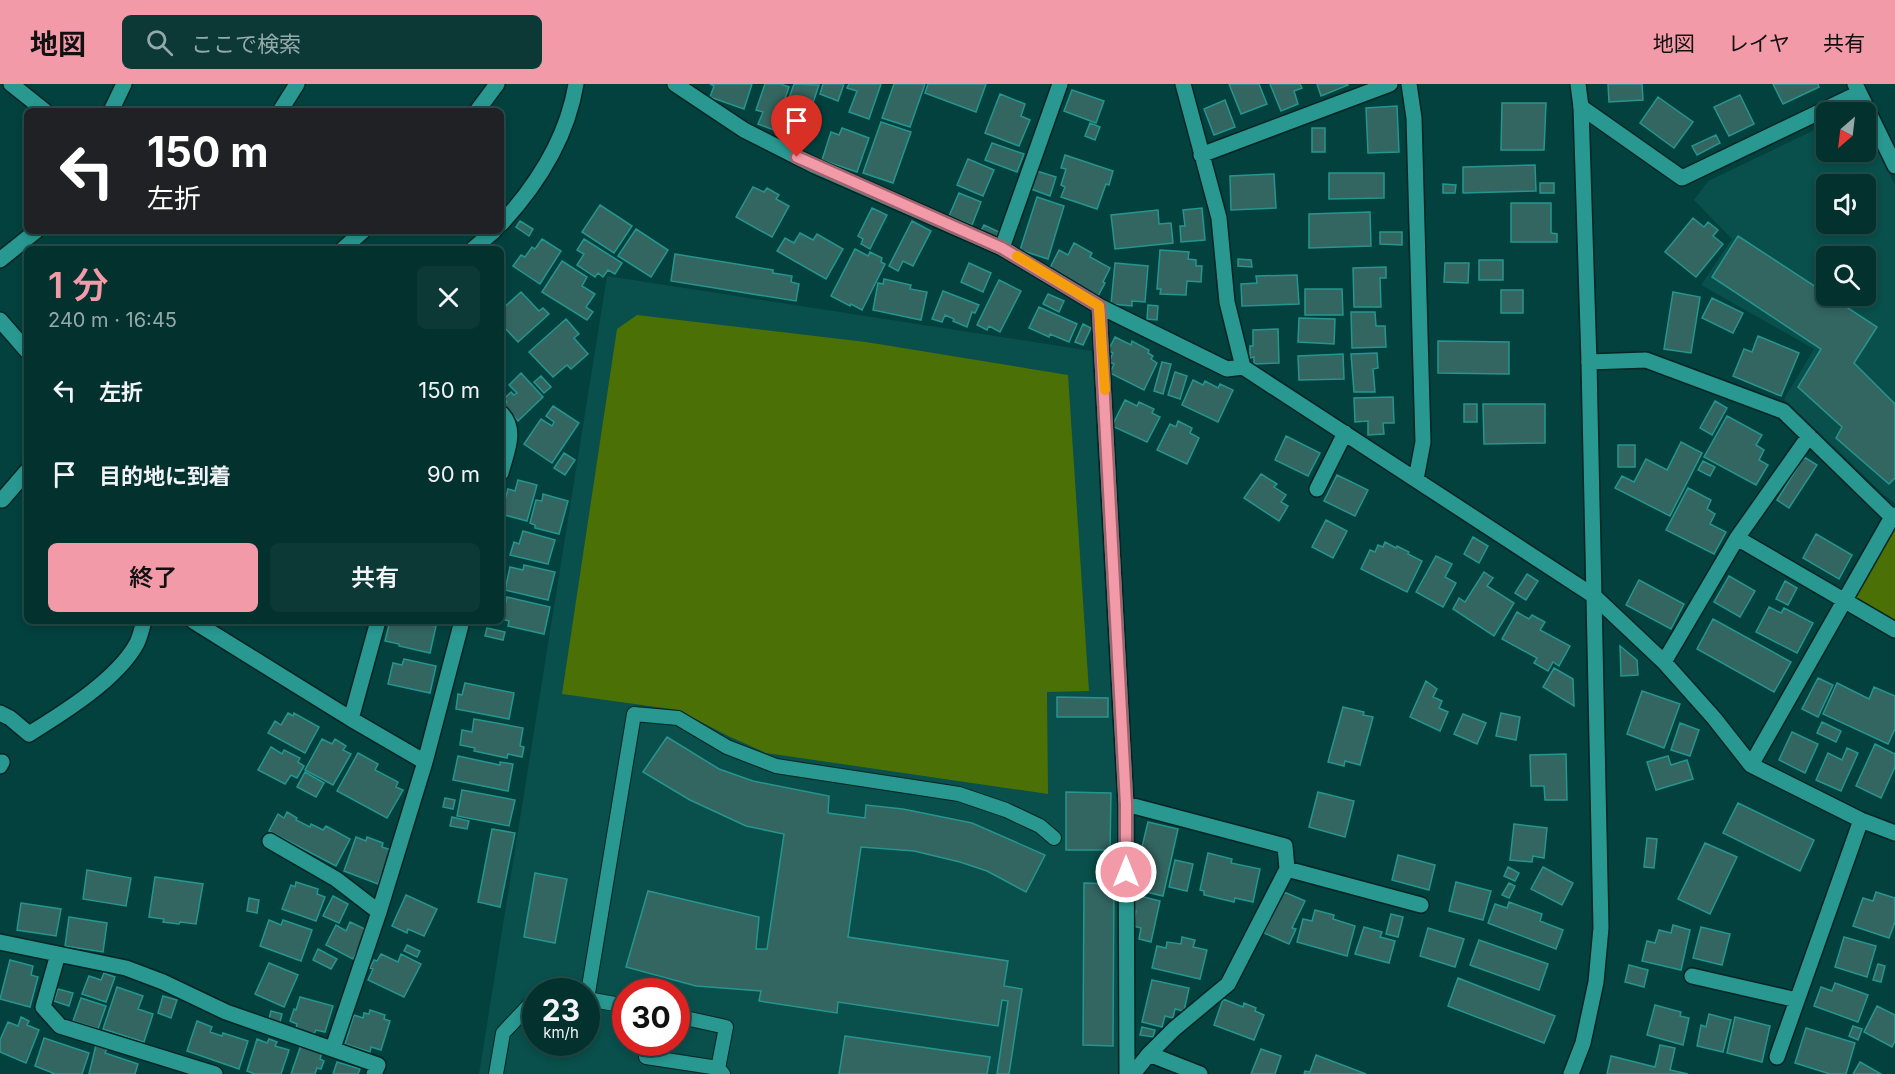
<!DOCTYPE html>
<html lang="ja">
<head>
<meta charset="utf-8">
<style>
  body { margin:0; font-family:Inter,"Noto Sans JP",sans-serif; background:#0c3936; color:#f1f3f6; height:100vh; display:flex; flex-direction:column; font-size:22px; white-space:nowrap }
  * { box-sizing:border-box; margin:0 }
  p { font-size:20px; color:#96a9aa }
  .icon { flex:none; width:33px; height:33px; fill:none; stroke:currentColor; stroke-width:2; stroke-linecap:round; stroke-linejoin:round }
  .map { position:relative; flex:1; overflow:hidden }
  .side { position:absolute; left:24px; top:162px; width:480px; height:378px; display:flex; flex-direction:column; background:#02312e; border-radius:9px; box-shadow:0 3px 9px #0003,0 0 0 2px #234c4a }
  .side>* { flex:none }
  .hud { position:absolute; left:24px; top:24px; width:480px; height:126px; border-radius:9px; box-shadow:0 3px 9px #0003,0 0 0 2px #234c4a; background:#202124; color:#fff; overflow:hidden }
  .needle { width:39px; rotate:208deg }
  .buttons { position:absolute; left:1816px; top:18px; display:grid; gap:12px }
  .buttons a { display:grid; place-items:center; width:60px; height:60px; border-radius:9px; background:#02312e; box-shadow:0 3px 9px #0003,0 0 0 2px #234c4a; font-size:30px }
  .speed { position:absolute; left:522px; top:894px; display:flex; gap:12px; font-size:30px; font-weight:700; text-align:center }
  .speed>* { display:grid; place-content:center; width:78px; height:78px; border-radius:50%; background:#02312e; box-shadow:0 3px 9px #0003,0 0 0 2px #234c4a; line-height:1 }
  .speed small { font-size:15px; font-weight:400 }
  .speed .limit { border:9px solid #d22; background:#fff; color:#111 }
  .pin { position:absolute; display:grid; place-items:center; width:51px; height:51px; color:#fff; margin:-62px -26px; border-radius:50% 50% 50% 0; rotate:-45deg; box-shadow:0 0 6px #0007 }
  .pin .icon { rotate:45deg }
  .me { position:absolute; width:66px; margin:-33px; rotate:0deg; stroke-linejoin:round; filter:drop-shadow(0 0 4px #0008) }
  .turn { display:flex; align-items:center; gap:21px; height:126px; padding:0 24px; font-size:27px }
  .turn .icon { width:78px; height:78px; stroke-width:2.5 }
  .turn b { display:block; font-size:42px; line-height:51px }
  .round { display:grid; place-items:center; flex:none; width:63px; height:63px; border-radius:9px; background:#0c3936 }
  .summary { display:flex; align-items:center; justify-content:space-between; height:102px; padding:0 24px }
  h1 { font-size:36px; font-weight:600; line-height:45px; color:#f39aa9 }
  .action { display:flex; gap:12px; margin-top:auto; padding:12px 24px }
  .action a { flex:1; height:69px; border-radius:9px; background:#f39aa9; color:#111; font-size:24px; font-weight:600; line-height:69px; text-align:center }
  .action a+a { background:#0c3936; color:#f1f3f6 }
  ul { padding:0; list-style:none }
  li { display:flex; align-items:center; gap:18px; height:84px; padding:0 24px }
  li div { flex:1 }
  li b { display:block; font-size:22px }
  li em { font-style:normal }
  header { display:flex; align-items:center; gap:36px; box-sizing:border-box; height:84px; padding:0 30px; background:#f39aa9; color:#111 }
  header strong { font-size:28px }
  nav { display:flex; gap:33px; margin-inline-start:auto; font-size:21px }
  .search { width:420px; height:54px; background:#0c3936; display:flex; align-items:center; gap:15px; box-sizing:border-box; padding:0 21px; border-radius:9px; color:#96a9aa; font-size:22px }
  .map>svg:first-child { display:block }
  .built { fill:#094f4b; fill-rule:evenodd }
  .green { fill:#4b7005 }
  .building { fill:#336561; stroke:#25968f; stroke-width:1.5 }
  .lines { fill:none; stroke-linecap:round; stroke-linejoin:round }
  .lane-casing { stroke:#032523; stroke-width:16 }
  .street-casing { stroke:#032523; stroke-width:18 }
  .secondary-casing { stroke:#032523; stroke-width:18 }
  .lane { stroke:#289891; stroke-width:14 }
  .street { stroke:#289891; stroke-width:15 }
  .secondary { stroke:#289891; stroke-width:15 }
  .route-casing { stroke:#9e646e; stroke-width:15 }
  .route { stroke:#f39aa9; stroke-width:10 }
  .slow { stroke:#f59e0b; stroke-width:10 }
</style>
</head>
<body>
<header>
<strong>地図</strong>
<div class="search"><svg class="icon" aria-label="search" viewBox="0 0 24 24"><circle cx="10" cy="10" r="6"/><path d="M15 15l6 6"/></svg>ここで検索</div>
<nav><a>地図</a><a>レイヤ</a><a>共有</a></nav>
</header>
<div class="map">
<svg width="1895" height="990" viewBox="0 0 1895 990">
  <rect width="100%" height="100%" fill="#02413e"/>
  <path class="built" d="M1827,40V68H1866V42L1895,101V419L1884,411L1784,315L1814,265L1701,201L1732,155L1694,116L1708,97ZM1827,100H1866V140H1827ZM1827,172H1866V212H1827Z
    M607,192L1092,267L1118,737V990H479ZM536,908H586V958H536ZM626,908H676V958H626Z"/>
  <path class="green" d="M637,231L866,258L1068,291L1089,607L1047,608L1048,710L766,669L728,652L678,626L562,610L617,245Z
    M1895,431V546L1844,517Z"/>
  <path class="building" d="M710,0H752L744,25L710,13L714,2Z
    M765,0H781L789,3L774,46L758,40L763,28L756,26Z
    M794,0L819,1L803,48L780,40Z
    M823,0H844L838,17L820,10Z
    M849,0H881L869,35L849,28L857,7L847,4Z
    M894,0H925L910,43L882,34Z
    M928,0H986L976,28L925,9Z
    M1229,0H1259L1267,20L1241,30Z
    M1270,0H1300L1302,4L1294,7L1298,20L1281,27Z
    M1317,0H1347L1348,1L1321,12Z
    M1608,0H1642L1643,16L1609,18Z
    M1773,0H1818L1819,3L1783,20Z
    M1072,6L1104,17L1096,39L1064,27Z
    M1000,10L1025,20L1021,32L1030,36L1019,62L985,49Z
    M1740,11L1754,40L1729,52L1714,23Z
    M1658,13L1693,38L1674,64L1640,39Z
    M1225,16L1235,43L1214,51L1204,25Z
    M1502,19H1546L1544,66H1501Z
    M1397,22L1399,68L1368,69L1366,24Z
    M881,38L911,48L893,99L863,89Z
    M1090,39L1100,43L1095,56L1085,52Z
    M842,44L869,54L857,88L822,76L831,48L839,51Z
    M1312,44H1325V68H1312Z
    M1716,51L1720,59L1697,71L1692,62Z
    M992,59L1024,70L1017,88L985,76Z
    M1065,71L1113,87L1109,101L1106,100L1097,125L1061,113L1065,103L1061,101L1066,85L1061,84Z
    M968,75L994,86L983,112L957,101Z
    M1535,81L1536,107L1463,109V83Z
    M1037,87L1056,93L1050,112L1031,105Z
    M1329,89H1384V114L1329,115Z
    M1274,90L1276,124L1231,126L1230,92Z
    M1540,99H1554V109H1540Z
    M1443,100L1456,101L1455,109H1443Z
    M753,103L764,108L767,104L779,111L776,115L789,122L772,153L736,133Z
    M959,109L981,118L972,141L949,132Z
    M1037,113L1064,122L1048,175L1020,166Z
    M1511,119H1551V149L1557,150V158H1511Z
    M600,121L632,142L614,169L582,148Z
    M872,124L887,131L870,165L861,160L863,155L858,152Z
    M1202,124L1205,156L1181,158L1180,142H1185L1183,126Z
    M1158,126L1159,140L1171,139L1173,159L1115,165L1111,131Z
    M1370,128L1371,162L1309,164V130Z
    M1693,134L1704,143L1708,138L1718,146L1713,152L1723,160L1696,193L1665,168Z
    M520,137L533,145L529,152L516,143Z
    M912,137L931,147L913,182L903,177L898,187L889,182Z
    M984,141L999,148L996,154L981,147Z
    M636,145L668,166L651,193L618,172Z
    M1380,148H1402V161L1380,160Z
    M800,149L813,156L817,150L843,165L826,195L777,167L785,154L794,159Z
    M1738,152L1877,243L1854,279L1895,320V394L1889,400L1836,354L1842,343L1798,303L1821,265L1712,193Z
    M542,155L561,167L540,200L513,182L521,171L525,173L532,163L535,165Z
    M584,155L622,179L615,190L608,186L603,193L598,189L595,193L577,181L584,170L577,166Z
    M1074,159L1092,169L1090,173L1110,184L1103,198L1105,199L1098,212L1049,186L1059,166L1068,171Z
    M855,165L868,172L870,168L882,174L881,178L885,180L862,226L851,220L850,222L831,212Z
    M1160,166L1189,168L1188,175L1196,176V182H1202L1201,198L1187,197L1186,211L1160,210L1161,205H1157Z
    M675,170L773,186V189L792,192L791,198L799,200L796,217L671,197Z
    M1238,175L1251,176L1252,183L1238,182Z
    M1479,176H1503V196H1479Z
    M562,177L587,193L582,202L595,210L586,223L593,228L587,236L542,208Z
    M969,179L991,189L983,208L961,198Z
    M1115,179L1148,182L1145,218L1132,217V222L1111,220Z
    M1445,179H1469L1468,199L1444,198Z
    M1386,183V194H1380L1381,223H1354L1353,184Z
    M1297,191L1299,220L1242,222L1241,200L1257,199L1256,192Z
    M884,195L911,201L910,205L927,208L921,236L873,226L878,199L883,200Z
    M999,196L1021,207L1000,248L989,242L987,246L977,241Z
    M1305,205H1342L1343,231H1305Z
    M1501,206H1523V229H1501Z
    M943,207L979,221L975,229L972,228L967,243L953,237L954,235L945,231L942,238L932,235Z
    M521,208L539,227L543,224L549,230L518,258L501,240V226Z
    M1673,208L1700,213L1691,269L1664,265Z
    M1048,210L1064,217L1059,228L1043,220Z
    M1712,214L1743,229L1733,249L1702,234Z
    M1148,221L1158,222L1157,236L1147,235Z
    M1039,223L1077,240L1069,258L1050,250L1049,253L1029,244Z
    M1351,228H1375L1376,242H1385L1386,263L1352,264Z
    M1299,234L1335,235L1334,260L1298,258Z
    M566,235L579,250L574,254L588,270L571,285L567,281L553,293L529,268Z
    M1083,240L1091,244L1083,261L1075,258Z
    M1278,245L1279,279L1254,280V273L1250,274V262H1253V246Z
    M1758,252L1799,269L1781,312L1733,292L1744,265L1752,268Z
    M1115,253L1131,261L1132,257L1149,266L1148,269L1153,272L1151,275L1157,279L1144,306L1110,289L1114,280L1109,278L1113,269L1108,267Z
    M1438,257L1509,258V290L1438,289Z
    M1377,269L1378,284L1373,285L1375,308H1354L1351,270Z
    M1343,270L1344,295L1299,296L1298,272Z
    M1162,278L1171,280L1163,310L1154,307Z
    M1175,288L1187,292L1180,315L1168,311Z
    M521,289L543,313L518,337L503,321L507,318L504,315L511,308L514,311L517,309L509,301Z
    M541,292L551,303L544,309L534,298Z
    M1193,296L1203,301L1205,297L1218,304L1220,300L1233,306L1218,338L1182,321Z
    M1393,313L1394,339H1383L1384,350L1368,351V337L1355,338L1354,314Z
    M1125,316L1137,322L1139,318L1154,325L1152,329L1160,333L1147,358L1112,342Z
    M1715,317L1727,324L1712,351L1700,344Z
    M1464,320H1477V338H1464Z
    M1483,320H1545V359L1484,360Z
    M553,322L579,339L552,379L524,360L541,335L552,342L554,338L546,332Z
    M1727,332L1762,351L1756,361L1764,366L1759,376L1768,381L1756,401L1704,373Z
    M1178,337L1192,344L1190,349L1199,354L1187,380L1157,366L1170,340L1176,343Z
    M1286,352L1320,369L1308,392L1275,376Z
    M1681,358L1702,369L1670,432L1615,404L1622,392L1634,398L1646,375L1667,386Z
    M1618,361H1635V383H1618Z
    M564,369L575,376L565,391L554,384Z
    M1804,373L1817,381L1789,424L1777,416Z
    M1703,377L1715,383L1710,392L1698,386Z
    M1261,390L1277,400L1274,403L1286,411L1281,418L1288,422L1279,437L1244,414Z
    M1337,391L1368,406L1355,432L1324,417Z
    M518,396L537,401L527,437L501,430L508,405L515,407Z
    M1688,404L1711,416L1707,425L1715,430L1710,440L1726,448L1714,470L1666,446Z
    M543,410L568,417L559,450L535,444V441L530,439L536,416L542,417Z
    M1326,436L1347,447L1333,474L1312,463Z
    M523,447L555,456L548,480L510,471L514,458L519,460Z
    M1816,450L1852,471L1839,495L1803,474Z
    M1473,453L1488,462L1479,479L1464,470Z
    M1385,458L1396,464L1397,462L1409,468L1408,470L1422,477L1407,508L1361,485L1370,466L1375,468L1378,461L1383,463Z
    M1436,472L1452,480L1445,493L1456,499L1443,523L1416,508Z
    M524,481L555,488L548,516L505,506L510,483L523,486Z
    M1484,488L1493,494L1487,502L1514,519L1494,552L1453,525L1459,514L1465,518Z
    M1527,490L1538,497L1526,516L1515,509Z
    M1729,492L1755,507L1740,533L1714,518Z
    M1639,496L1684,520L1671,545L1626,521Z
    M1785,497L1797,504L1788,521L1776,515Z
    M507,513L550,523L544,550L508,542L509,537L502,535Z
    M1769,523L1781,529L1784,524L1813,539L1797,569L1756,548Z
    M1517,528L1529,535L1532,531L1545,538L1540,546L1570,562L1559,582L1553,578L1548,587L1534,579L1537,574L1502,555Z
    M1713,535L1791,578L1774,608L1697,565Z
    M390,537H425L424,540L436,542L430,569L399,562V560L385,557Z
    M487,544L505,548L503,556L485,552Z
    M1620,562L1637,576L1638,591L1621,592Z
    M404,575L436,582L430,609L388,600L393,579L402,581Z
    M1554,584L1573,595L1574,622L1543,603Z
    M1818,594L1833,601L1818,633L1802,625Z
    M1426,597L1437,605L1433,613L1442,617L1439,624L1448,628L1440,647L1410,633Z
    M465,599L514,609L509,635L456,625L458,610L462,611Z
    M1837,599L1869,615L1874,603L1895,612V645L1888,660L1823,630Z
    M1642,607L1680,620L1664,664L1627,650Z
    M1057,613L1108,614V633H1057Z
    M1343,623L1364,628L1363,631L1373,633L1360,681L1345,677L1344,682L1328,678Z
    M288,629L293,632L294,629L319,643L305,669L268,649L275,637L281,641Z
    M1501,629L1520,633L1516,656L1496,652Z
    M1463,630L1486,639L1477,660L1454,650Z
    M474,635L523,644L520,662L524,663L522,673L508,670L507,674L474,667L475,664L460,661L462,646L472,648Z
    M1822,638L1841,647L1836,658L1817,649Z
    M1680,639L1699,646L1690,672L1671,666Z
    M1792,648L1818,660L1805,689L1779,676Z
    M667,653L719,685L753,697L829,712L828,729L865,734L866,721L903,725L972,739L1045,771L1026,808L987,787L960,778L914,767L861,763L848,853L1008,877L1004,902L1022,905L1009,990H997L1008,917L1002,916L998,942L838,918L837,929L759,917L761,907L696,902L626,883L648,807L759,833L756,865H767L784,750L746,742L690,716L643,688Z
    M322,655L332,660L335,655L346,662L343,666L351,670L333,701L305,686Z
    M1875,660L1895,670V683L1881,714L1856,702Z
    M271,663L282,670L284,666L300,674L298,678L304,682L297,694L291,691L285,700L258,686Z
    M1847,664L1858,669L1841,707L1816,696L1828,669L1842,676Z
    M358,669L378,680L375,686L398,698L396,703L403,706L387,734L337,707Z
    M1566,670L1567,716H1545L1544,702H1531L1530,671Z
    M458,672L500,681V678L513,680L508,707L453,696Z
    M1668,672L1671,681L1687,676L1693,695L1656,706L1647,678Z
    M305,688L324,699L316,713L297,703Z
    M462,706L515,716L509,742L457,732Z
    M1066,708L1111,709L1110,766H1066Z
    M1318,708L1354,717L1345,753L1309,743Z
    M445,714L455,716L453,725L443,723Z
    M1738,719L1814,756L1800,787L1723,749Z
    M287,728L297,734L296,736L310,743L311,740L323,746L326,742L350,755L336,782L269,747L278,730L284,734Z
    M452,733L469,737L467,745L450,742Z
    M1148,738L1178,745L1163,812L1137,806L1140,793L1135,792Z
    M1514,740L1547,744L1544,774L1533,772L1532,778L1510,776Z
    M492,745L515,749L500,823L478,818Z
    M356,753L366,757L367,753L383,759L382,763L391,766L378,800L344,787Z
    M1647,754L1657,755L1654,784L1644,783Z
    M1705,759L1737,773L1710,830L1678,815Z
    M1208,769L1232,775L1231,779L1260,785L1253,818L1235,814L1234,818L1204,811V807L1200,806Z
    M1398,771L1435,781L1429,806L1392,796Z
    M1175,776L1193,780L1187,807L1169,803Z
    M1508,783L1519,789L1515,797L1504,792Z
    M1543,783L1573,799L1562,821L1531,805Z
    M87,786L131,794L126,822L83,815Z
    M535,789L567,795L555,859L524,853Z
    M155,793L203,800L196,840L180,838L179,840L163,838L164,835L149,833Z
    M296,798L318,805L317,810L325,813L316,837L282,825L291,801L295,803Z
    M1456,798L1491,807L1483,836L1449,827Z
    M1084,799L1114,800L1113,962L1083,961Z
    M1509,799L1515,802L1509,814L1502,811Z
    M1284,808L1305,817L1292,844L1296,845L1289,860L1264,849Z
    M1876,808L1895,814V838L1889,854L1853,842L1863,814L1873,817Z
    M406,811L437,825L424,852L408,845L407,849L392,842Z
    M1136,811L1160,817L1151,858L1139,855L1141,844L1133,842L1136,827L1132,826Z
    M333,812L348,820L339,839L323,832Z
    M249,814L259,816L257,829L247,827Z
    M1509,818L1542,830L1540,837L1563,846L1556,865L1488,839L1495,820L1507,824Z
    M21,819L61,825L56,852L17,846Z
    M1315,826L1334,831L1333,835L1355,842L1347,872L1297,858L1303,835L1312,837Z
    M1391,830L1403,833L1398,853L1386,850Z
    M69,833L107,839L103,868L65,862Z
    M269,836L281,841L283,836L312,846L301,877L260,862Z
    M350,838L367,846L353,875L326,861L336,841L346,847Z
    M1673,841L1690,846L1681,886L1642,877L1647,857L1655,859L1659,846L1671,849Z
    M1364,843L1382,848L1380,853L1395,857L1389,879L1355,870Z
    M1701,843L1730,850L1722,881L1693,874Z
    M1428,844L1464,855L1455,883L1420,872Z
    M1182,853L1195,856L1193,863L1207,866L1200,895L1152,884L1157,862L1166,864L1167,858L1181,860Z
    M1844,853L1876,862L1867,893L1835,883Z
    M1479,856L1548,880L1539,906L1470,881Z
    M407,861L420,867L417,873L404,867Z
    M318,865L337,875L331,885L313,876Z
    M381,870L398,878L401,870L421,880L404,913L368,896L373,885L370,884L374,876L377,877Z
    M10,876L33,882L31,891L38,893L30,923L0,915Z
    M269,879L298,891L284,923L255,910Z
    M1878,880L1885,882L1881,898L1873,896Z
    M1629,881L1648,886L1644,903L1625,898Z
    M104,889L115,893L106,918L82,910L89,892L101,896Z
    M1458,894L1555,932L1544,959L1448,922Z
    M1152,896L1189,904L1184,927L1175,925L1173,934L1165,932L1162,943L1142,938Z
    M1835,899L1868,911L1858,938L1814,922L1821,903L1832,907Z
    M117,903L143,912L138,925L153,930L144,958L103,945Z
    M58,905L73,909L69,922L54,917Z
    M163,912L177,916L171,934L158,929Z
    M300,913L333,922L325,948L316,946L314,950L296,944L297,940L290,937L294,925L296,926Z
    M81,914L106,922L98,945L73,937Z
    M1223,915L1243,923L1244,919L1256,924L1255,927L1264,931L1254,956L1214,941Z
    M1655,921L1681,928L1680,932L1689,934L1683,961L1647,951Z
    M1877,922L1895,931V957L1892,963L1864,948Z
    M370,926L385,931L384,935L390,937L381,966L371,963L370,968L345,960L354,931L363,934L364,929L369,930Z
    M271,927L282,930L280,938L269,935Z
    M1709,930L1731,936L1723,968L1697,962L1701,941L1706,943Z
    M21,933L29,937L27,941L39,946L26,979L0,968V956L8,938L18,942Z
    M1735,933L1770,942L1762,978L1727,969Z
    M197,937L212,943L210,948L222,952L223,949L248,957L239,985L187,967Z
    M1853,942L1862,945L1858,956L1849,952Z
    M1142,943L1155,946L1153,953L1140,951Z
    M1806,944L1855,959L1846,990H1830L1795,979Z
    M845,952L990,973L987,990H839Z
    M44,954L89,969L82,990H52L53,989L35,982Z
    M257,955L267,959L269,955L277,958L275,962L289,966L281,990H255L247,987Z
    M96,961L107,964L105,969L138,980L135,990H89Z
    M301,961L322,968L320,975L324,977L321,985L317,984L315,990H291Z
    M1660,961L1675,964L1670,986L1688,990H1607L1611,972L1655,983Z
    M1261,965L1281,972L1275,990H1251Z
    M1316,971L1366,990H1304L1305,987L1310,988Z
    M337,978L360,985L358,990H333Z
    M1860,978L1881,990H1853Z"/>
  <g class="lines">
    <defs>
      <path id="lane" d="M626,922L587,915L634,630L678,634L727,663L776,682L959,710L1006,726L1040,742L1054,754
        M676,932L726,943L717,990
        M648,958L646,973L718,984L723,990
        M496,990L503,949L536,914"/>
      <path id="street" d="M11,0L45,27
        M675,0L744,46L815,82L1002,164L1099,222L1227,285L1243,283L1594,512L1664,578L1714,634L1751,681L1861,736L1895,749
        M1183,0L1219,134L1227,218L1243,283
        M1409,0L1414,34L1423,358L1416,395
        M1855,0L1895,82
        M1581,23L1682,94L1859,9
        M111,27L124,0
        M280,27L297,0
        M477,27L497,0
        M1201,71L1390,0
        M501,140C538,100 567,54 576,0
        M1002,164L1060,0
        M343,165L363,147
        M473,165L494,147
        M0,176L36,147
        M1099,222L1126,720L1127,990
        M0,236L27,267
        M1589,278L1646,276L1783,327L1892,433
        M501,329C518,346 506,369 501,389
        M1317,405L1345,349
        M2,416L27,387
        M1737,454L1895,546
        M193,537L351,635L425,678
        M1664,578L1737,454L1809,352
        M0,629L10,634L29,650C63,629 118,595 137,559C140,553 142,544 144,537
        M351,635L378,537
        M1751,681L1892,433L1895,431
        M0,682L2,678
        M1126,720L1285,762L1287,785L1228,900L1174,945L1149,970L1133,990
        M270,757L336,795L379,828
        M1287,785L1421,821
        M0,858L126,884L163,898L226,928L378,981L374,990
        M58,870L43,923L60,942L215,990
        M1692,892L1797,916
        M333,964L379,828L425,678L462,537
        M1149,970L1200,990
        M1777,973L1861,736"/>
      <path id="secondary" d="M1571,990L1583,959L1596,898L1601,844L1589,278L1581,23L1578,0"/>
    </defs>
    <use href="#lane" class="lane-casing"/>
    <use href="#street" class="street-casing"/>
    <use href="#secondary" class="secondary-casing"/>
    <use href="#lane" class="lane"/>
    <use href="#street" class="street"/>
    <use href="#secondary" class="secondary"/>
  </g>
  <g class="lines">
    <defs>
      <path id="route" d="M797,73L1002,164L1099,222L1126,720V788"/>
    </defs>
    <use href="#route" class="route-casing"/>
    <use href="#route" class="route"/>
    <path class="slow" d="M1017,172L1099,222L1105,306"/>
  </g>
</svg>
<div class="buttons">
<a><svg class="needle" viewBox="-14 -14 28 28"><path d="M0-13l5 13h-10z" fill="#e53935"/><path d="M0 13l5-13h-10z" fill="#96a9aa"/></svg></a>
<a><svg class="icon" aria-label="sound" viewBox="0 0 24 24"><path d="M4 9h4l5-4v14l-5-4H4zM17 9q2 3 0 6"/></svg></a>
<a><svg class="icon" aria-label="search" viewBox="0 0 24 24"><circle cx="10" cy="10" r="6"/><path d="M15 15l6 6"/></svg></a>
</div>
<div class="speed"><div>23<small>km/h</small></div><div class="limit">30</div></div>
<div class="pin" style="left:797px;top:73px;background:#d93025"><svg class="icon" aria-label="arrive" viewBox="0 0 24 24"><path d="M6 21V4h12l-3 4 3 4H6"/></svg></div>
<svg class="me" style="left:1126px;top:788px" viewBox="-20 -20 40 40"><circle r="17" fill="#f39aa9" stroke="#fff" stroke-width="3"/><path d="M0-11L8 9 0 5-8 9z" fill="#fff"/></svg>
<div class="hud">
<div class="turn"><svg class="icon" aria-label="left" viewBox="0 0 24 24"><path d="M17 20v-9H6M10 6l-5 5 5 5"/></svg><div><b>150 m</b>左折</div></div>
</div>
<section class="side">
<div class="summary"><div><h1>1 分</h1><p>240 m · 16:45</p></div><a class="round"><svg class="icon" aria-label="close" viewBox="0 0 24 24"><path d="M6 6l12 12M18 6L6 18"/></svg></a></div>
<ul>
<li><svg class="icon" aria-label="left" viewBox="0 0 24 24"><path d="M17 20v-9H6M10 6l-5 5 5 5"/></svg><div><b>左折</b></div><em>150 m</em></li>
<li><svg class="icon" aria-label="arrive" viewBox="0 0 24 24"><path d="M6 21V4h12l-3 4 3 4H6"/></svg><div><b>目的地に到着</b></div><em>90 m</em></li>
</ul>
<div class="action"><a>終了</a><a>共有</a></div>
</section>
</div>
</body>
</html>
